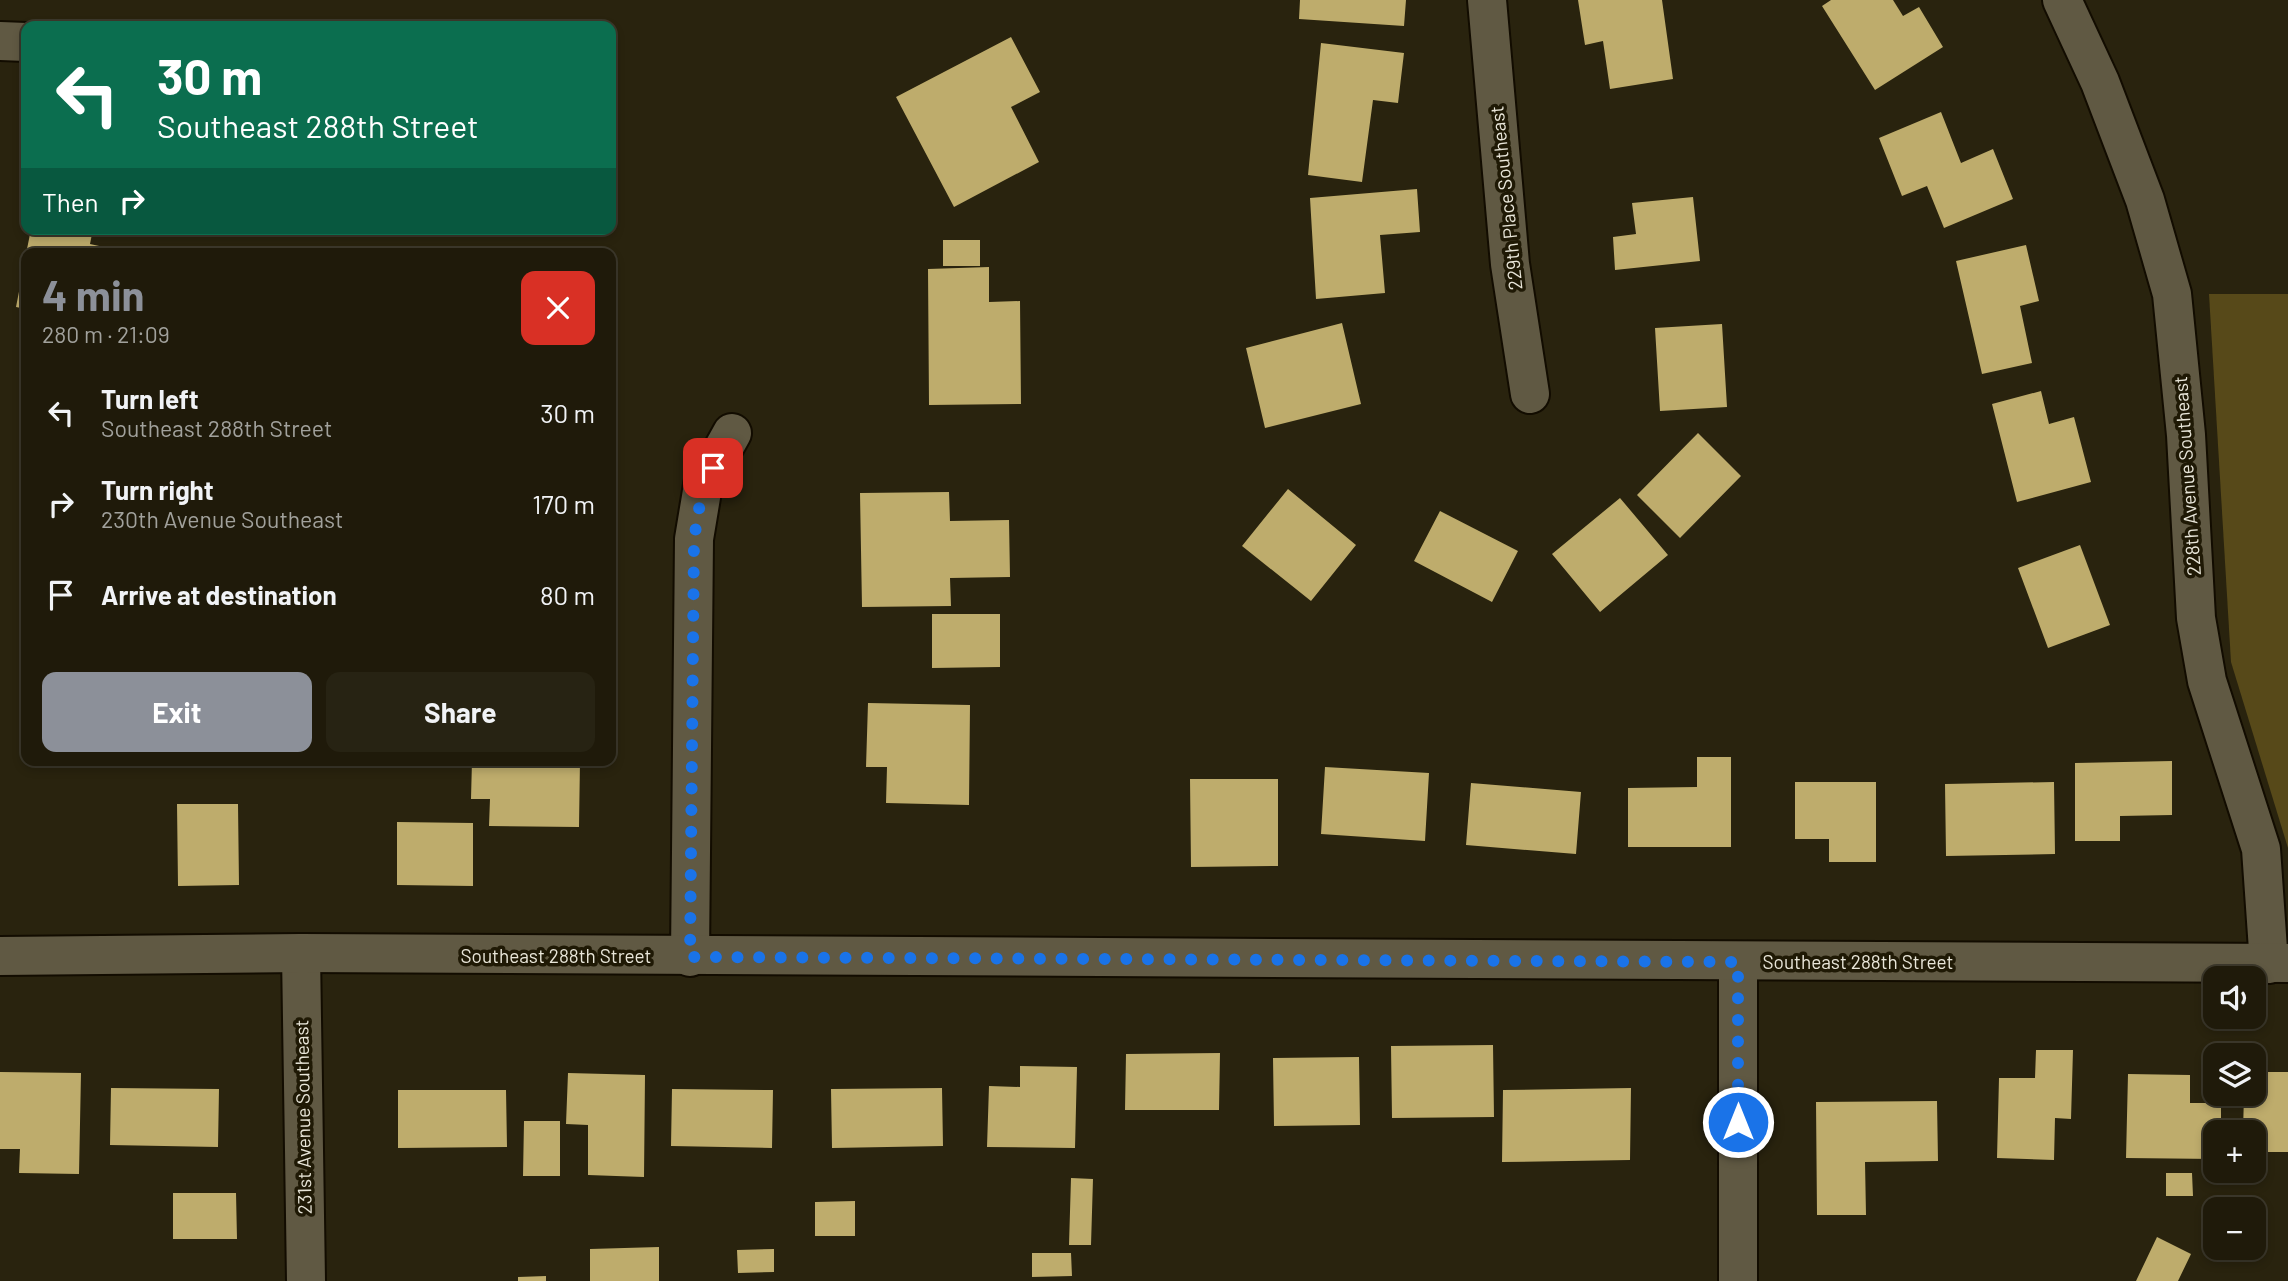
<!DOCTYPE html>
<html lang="en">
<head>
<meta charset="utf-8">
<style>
  body { margin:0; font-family:Barlow,sans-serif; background:#272313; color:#f1f3f6; height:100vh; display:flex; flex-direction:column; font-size:26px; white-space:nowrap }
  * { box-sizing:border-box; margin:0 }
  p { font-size:23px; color:#a1a19c }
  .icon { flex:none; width:38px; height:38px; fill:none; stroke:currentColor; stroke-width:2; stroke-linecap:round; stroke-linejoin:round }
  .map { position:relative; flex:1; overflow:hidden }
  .side { position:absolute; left:21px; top:248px; width:595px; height:518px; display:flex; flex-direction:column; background:#1f1a0a; border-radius:14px; box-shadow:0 4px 10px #0003,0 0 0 2px #3c382b }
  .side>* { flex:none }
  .hud { position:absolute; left:21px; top:21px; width:595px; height:214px; border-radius:14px; box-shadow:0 4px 10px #0003,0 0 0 2px #3c382b; background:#0b6e4f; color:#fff; overflow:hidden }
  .fabs { position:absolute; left:2203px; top:966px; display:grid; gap:14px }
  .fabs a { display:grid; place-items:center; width:63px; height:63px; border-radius:14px; background:#1f1a0a; box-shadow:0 4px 10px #0003,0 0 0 2px #3c382b; font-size:35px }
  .pin { position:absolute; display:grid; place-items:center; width:60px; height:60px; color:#fff; margin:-30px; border-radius:14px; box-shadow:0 4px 10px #0006 }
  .me { position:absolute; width:77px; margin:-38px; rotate:0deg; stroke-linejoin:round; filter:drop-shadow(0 0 5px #0008) }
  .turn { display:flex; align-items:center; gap:24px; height:147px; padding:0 21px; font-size:32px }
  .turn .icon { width:91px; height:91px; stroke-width:2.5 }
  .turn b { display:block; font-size:49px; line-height:60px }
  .then { display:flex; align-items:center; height:66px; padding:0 21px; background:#0003; gap:14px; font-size:26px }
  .round { display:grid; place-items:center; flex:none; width:74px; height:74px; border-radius:14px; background:#272313 }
  .head { display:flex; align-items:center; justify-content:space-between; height:119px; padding:0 21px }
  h1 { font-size:42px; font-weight:700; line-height:52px; color:#8c9099 }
  .cta { display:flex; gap:14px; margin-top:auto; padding:14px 21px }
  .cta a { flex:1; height:80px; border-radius:14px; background:#8c9099; color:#fff; font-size:28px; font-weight:700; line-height:80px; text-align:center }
  .cta a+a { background:#272313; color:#f1f3f6 }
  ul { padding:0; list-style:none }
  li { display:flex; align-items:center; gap:21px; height:91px; padding:0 21px }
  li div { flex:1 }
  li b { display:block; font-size:26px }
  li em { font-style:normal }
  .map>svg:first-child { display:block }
  .forest { fill:#574919 }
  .building { fill:#beac6c }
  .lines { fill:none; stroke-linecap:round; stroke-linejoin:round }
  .street-casing { stroke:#120c00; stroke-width:42 }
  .secondary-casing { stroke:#120c00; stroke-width:42 }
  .street { stroke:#605943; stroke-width:38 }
  .secondary { stroke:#605943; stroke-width:38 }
  .route { stroke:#1a73e8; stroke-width:12; stroke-dasharray:0 21.6 }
  .labels { text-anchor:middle; stroke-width:7; stroke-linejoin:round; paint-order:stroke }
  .street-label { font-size:19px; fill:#e9e6d9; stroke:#1f1905 }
</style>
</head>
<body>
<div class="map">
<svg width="2288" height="1281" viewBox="0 0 2288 1281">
  <rect width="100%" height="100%" fill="#29230e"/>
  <path class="forest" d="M2209,294H2288V848L2231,662Z"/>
  <path class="building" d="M1300,0H1406L1404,26L1299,19Z
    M1578,0H1662L1673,79L1610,89L1603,41L1585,45Z
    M1831,0H1893L1903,16L1919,7L1943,47L1875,90L1822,6Z
    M1011,37L1040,92L1011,107L1039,162L954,207L896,97Z
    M1321,43L1404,53L1398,103L1373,100L1362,182L1308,175Z
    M1941,112L1961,163L1993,149L2013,199L1944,228L1927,186L1902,196L1879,138Z
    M1417,189L1420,232L1380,235L1385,293L1316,299L1310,198Z
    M1693,197L1700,261L1615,270L1613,237L1636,234L1632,203Z
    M31,229H93L90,244L122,251L121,254H26Z
    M943,240H980V266H943Z
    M2026,245L2039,301L2020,306L2032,363L1982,374L1956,261Z
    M25,261H26V309L16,307Z
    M989,267V302L1020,301L1021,404L929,405L928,269Z
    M1342,323L1361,404L1265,428L1246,348Z
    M1722,324L1727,407L1660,411L1655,328Z
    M2041,391L2049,424L2074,417L2091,482L2017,502L1992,404Z
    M1698,433L1741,476L1680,538L1637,495Z
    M1288,489L1356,545L1311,601L1242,546Z
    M949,492L950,521L1009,520L1010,577L950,578L951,606L862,607L860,493Z
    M1620,498L1668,555L1600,612L1552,554Z
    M1440,511L1518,551L1492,602L1414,561Z
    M2080,545L2110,625L2048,648L2018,568Z
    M932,614H1000V667L932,668Z
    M868,703L970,705L969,805L886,803L887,767H866Z
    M1697,757H1731V847H1628V788L1697,787Z
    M472,761H580L579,827L489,826L490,799H471Z
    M2172,761V815L2120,816V841H2075V763Z
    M1325,767L1429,773L1425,841L1321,834Z
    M1190,779H1278V866L1191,867Z
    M1795,782H1876V862H1829V839H1795Z
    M2054,782L2055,854L1946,856L1945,784Z
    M1471,783L1581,792L1576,854L1466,845Z
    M177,804H238L239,885L178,886Z
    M397,822L473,823V886L397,885Z
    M1493,1045L1494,1117L1392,1118L1391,1046Z
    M2036,1050H2073L2071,1119L2055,1118L2054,1160L1997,1158L1999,1078H2035Z
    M1220,1053L1219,1110H1125L1126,1054Z
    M1359,1057L1360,1125L1274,1126L1273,1058Z
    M1020,1066L1077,1067L1075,1148L987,1147L989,1086L1020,1087Z
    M0,1072L81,1073L79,1174L19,1173L20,1149H0Z
    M2254,1072H2288V1152H2254V1132H2243L2244,1094H2254Z
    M568,1073L645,1075L644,1177L588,1175V1125L566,1124Z
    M2128,1074L2190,1075V1103H2221V1132H2216V1159L2126,1158Z
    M111,1088L219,1089L218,1147L110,1145Z
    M942,1088L943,1146L832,1148L831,1089Z
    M1631,1088L1630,1160L1502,1162L1503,1090Z
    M672,1089L773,1090L772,1148L671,1146Z
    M398,1090H506L507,1147L398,1148Z
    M1937,1101L1938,1161L1865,1162L1866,1215H1817L1816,1102Z
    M524,1121H560V1176H523Z
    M2166,1173H2192L2193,1196H2166Z
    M1071,1178L1093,1179L1091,1245H1069Z
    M173,1193H236L237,1239H173Z
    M855,1201V1236H815V1202Z
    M2157,1237L2191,1254L2178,1281H2136Z
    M659,1247V1281H590V1249Z
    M774,1249V1272L738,1273L737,1250Z
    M1032,1253H1071L1072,1276L1032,1277Z
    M546,1276V1281H518V1277Z"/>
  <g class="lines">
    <defs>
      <path id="street" d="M1487,0L1510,264L1530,394
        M2062,0L2100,82L2145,200L2172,294L2186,435L2196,618L2207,681L2261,849L2269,964
        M0,41L26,42
        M301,953L306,1281
        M690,957L694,539L703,485L732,433
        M1738,962V1281"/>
      <path id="secondary" d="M0,956L301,953L2288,963"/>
    </defs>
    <use href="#street" class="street-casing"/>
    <use href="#secondary" class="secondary-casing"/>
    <use href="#street" class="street"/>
    <use href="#secondary" class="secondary"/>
  </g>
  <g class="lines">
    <path class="route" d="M713,468L703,485L694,539L690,957L1738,962V1122"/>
  </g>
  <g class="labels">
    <g class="street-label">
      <text transform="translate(1506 198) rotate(-96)" y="7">229th Place Southeast</text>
      <text transform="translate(2187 476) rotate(-94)" y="7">228th Avenue Southeast</text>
      <text x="556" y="963">Southeast 288th Street</text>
      <text x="1858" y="969">Southeast 288th Street</text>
      <text transform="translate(303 1117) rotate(-91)" y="7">231st Avenue Southeast</text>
    </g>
  </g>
</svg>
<div class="fabs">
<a><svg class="icon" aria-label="sound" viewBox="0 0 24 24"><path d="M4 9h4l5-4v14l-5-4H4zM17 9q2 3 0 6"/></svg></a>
<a><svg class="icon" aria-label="layers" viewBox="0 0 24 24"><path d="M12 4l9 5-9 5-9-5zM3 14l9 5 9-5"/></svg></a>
<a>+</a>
<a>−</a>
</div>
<div class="pin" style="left:713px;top:468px;background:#d93025"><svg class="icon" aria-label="arrive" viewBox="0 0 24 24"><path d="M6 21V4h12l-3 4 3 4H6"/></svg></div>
<svg class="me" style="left:1738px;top:1122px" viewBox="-20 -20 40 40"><circle r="17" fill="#1a73e8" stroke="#fff" stroke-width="3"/><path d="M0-11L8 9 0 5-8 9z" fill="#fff"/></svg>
<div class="hud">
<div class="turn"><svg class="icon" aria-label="left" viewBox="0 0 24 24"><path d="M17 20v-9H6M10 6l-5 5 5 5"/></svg><div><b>30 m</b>Southeast 288th Street</div></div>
<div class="then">Then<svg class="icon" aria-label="right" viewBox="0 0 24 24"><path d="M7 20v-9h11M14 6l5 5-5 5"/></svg></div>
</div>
<section class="side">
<div class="head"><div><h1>4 min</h1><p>280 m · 21:09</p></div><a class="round" style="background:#d93025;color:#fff"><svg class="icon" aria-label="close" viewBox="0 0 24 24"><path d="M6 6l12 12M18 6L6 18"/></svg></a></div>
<ul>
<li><svg class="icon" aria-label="left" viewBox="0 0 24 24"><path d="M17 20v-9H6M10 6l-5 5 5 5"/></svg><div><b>Turn left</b><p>Southeast 288th Street</p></div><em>30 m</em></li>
<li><svg class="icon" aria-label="right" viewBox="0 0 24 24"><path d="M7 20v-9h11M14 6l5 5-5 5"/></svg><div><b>Turn right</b><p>230th Avenue Southeast</p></div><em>170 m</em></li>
<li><svg class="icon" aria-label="arrive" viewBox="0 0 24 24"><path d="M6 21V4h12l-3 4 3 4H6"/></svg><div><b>Arrive at destination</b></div><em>80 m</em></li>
</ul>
<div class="cta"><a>Exit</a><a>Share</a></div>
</section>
</div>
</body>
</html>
